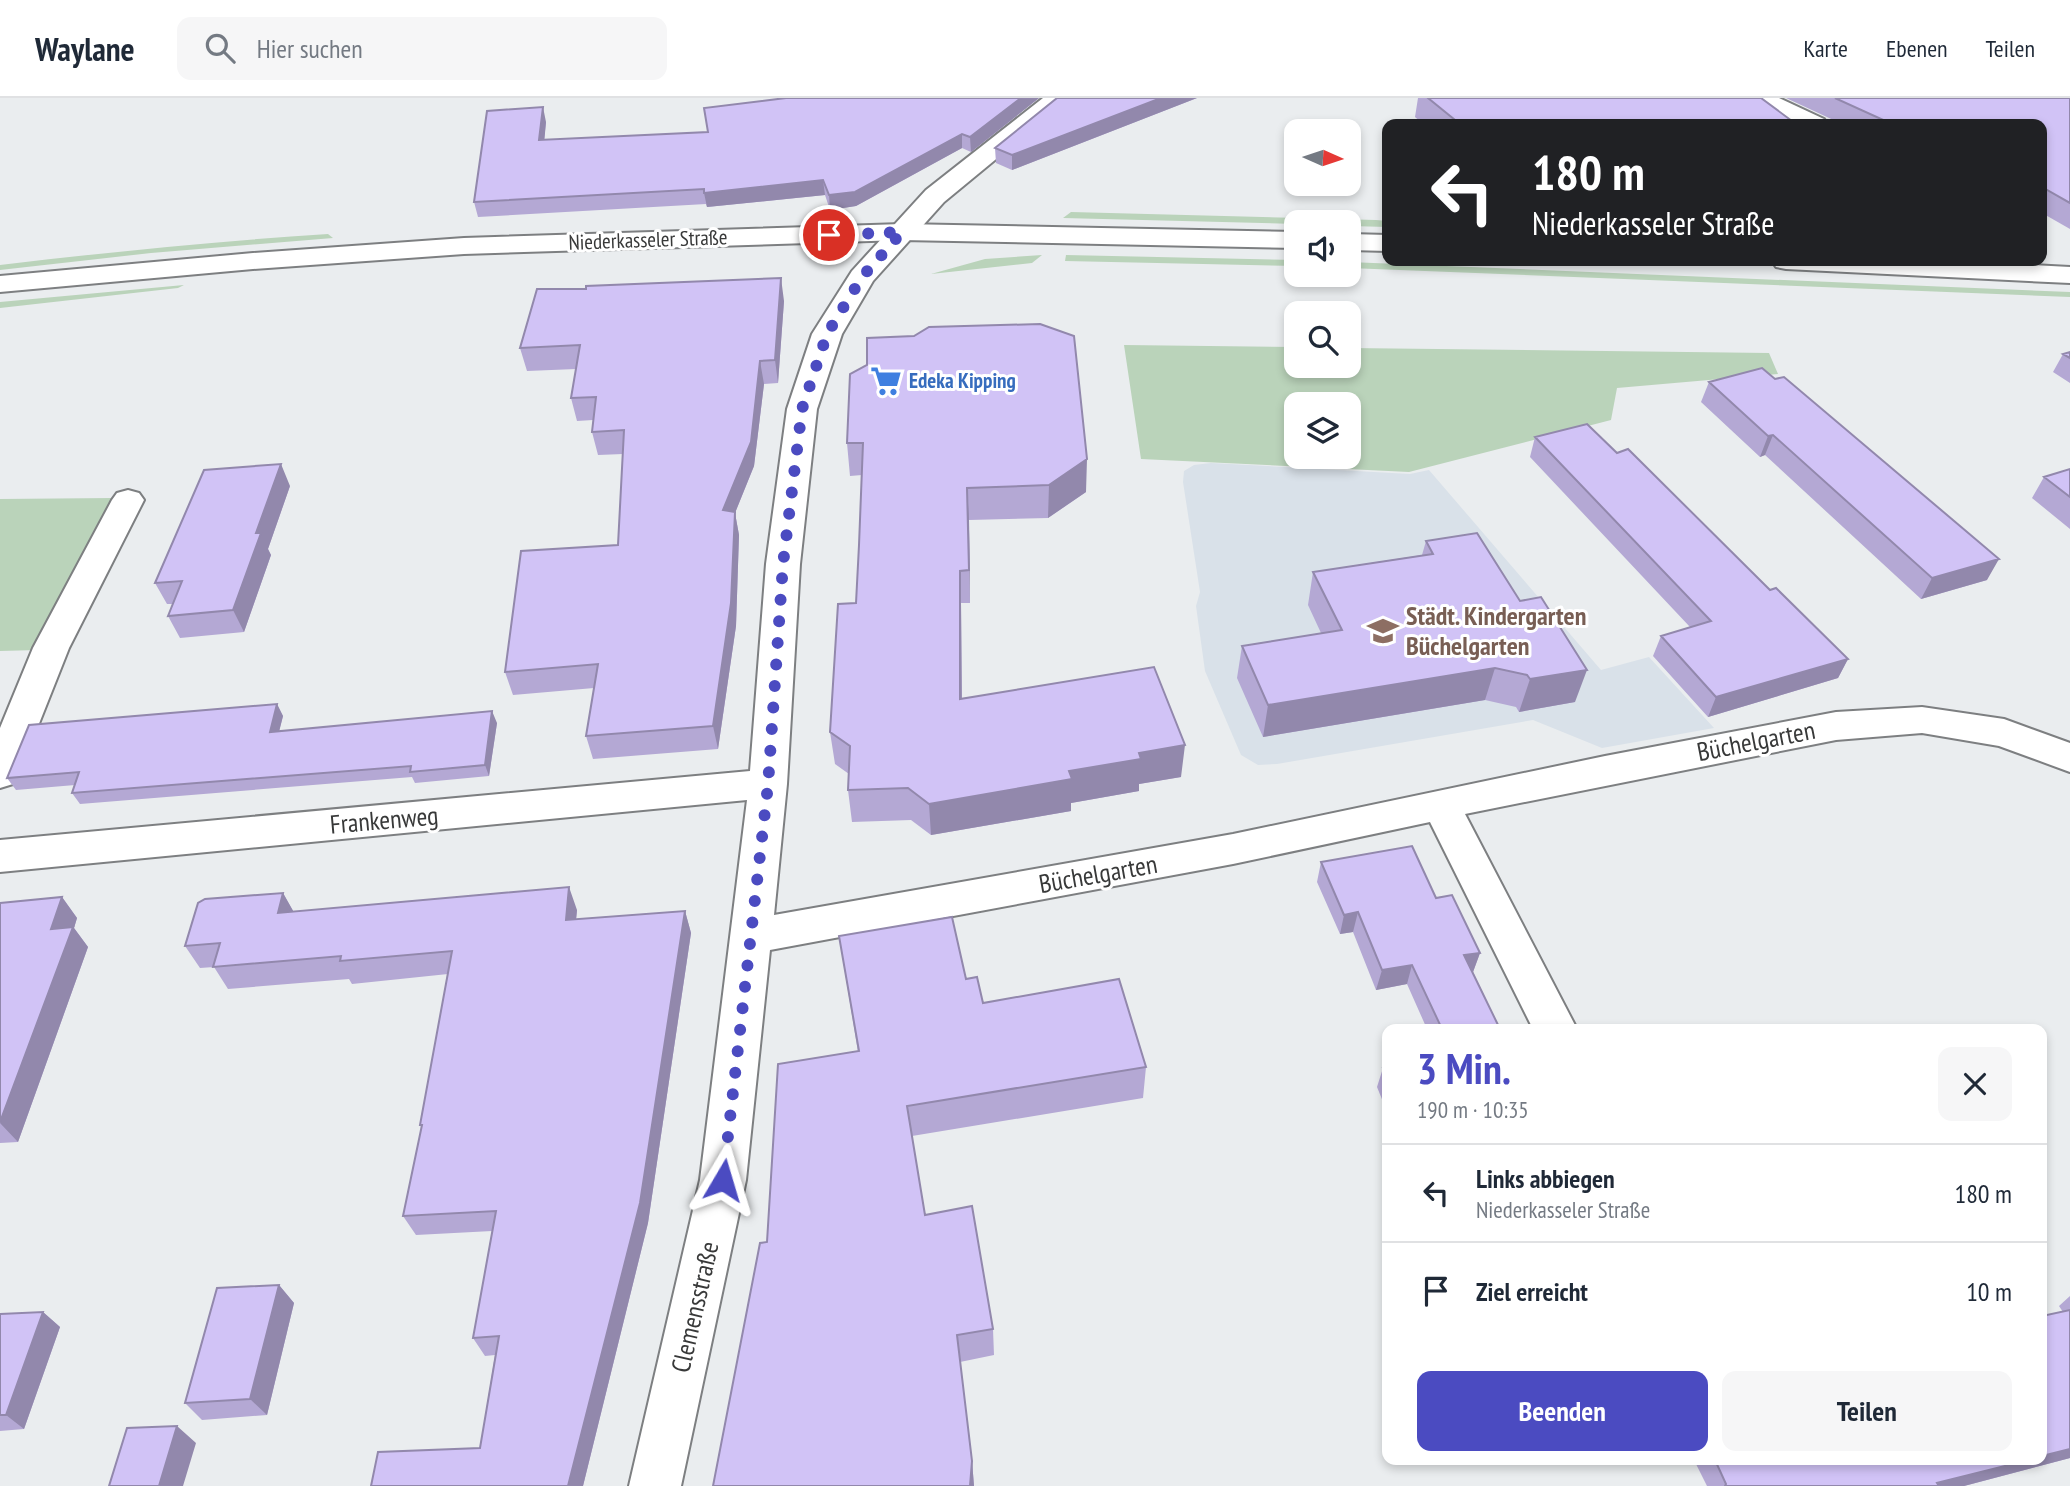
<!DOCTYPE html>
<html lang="de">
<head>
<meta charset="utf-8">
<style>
  body { margin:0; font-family:"PT Sans Narrow",sans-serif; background:#f6f6f7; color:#1f2937; height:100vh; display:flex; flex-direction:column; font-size:26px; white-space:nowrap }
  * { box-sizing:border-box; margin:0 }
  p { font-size:23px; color:#747a83 }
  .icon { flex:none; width:38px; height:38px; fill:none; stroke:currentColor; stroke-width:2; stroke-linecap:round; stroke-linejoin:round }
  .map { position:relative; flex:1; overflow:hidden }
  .sheet { position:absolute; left:1382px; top:926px; width:665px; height:441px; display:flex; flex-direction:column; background:#fff; border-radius:14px; box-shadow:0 4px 10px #0003 }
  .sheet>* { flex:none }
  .guide { position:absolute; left:1382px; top:21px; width:665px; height:147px; border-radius:14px; box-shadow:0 4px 10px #0003; background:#202124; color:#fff; overflow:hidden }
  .needle { width:46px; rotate:93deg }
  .buttons { position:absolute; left:1284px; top:21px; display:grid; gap:14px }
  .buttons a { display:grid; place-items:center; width:77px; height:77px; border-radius:14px; background:#fff; box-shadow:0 4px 10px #0003; font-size:35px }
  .pin { position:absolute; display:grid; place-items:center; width:60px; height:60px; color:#fff; margin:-30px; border:4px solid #fff; border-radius:50%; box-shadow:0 2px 7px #0007 }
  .me { position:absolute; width:77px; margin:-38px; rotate:7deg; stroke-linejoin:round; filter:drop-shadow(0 0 5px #0008) }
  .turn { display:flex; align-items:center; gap:24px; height:147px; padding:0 35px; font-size:32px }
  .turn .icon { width:91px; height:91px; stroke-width:2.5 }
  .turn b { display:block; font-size:49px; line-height:60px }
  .round { display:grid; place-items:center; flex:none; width:74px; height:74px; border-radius:14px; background:#f6f6f7 }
  .summary { display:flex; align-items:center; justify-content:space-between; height:119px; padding:0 35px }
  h1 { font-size:42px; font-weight:700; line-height:52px; color:#4b4bc1 }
  .button { display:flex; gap:14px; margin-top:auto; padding:14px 35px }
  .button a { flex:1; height:80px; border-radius:14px; background:#4b4bc1; color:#fff; font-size:28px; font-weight:700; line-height:80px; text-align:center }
  .button a+a { background:#f6f6f7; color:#1f2937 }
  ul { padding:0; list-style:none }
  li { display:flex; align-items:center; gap:21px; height:98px; padding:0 35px; border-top:2px solid #e0e1e3 }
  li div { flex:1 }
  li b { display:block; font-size:26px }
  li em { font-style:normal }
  header { display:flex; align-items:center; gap:42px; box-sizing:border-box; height:98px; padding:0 35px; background:#fff; border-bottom:2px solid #e0e1e3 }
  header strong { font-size:33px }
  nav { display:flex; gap:38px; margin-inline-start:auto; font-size:24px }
  .search { width:490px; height:63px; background:#f6f6f7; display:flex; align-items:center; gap:18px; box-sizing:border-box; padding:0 24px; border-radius:14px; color:#747a83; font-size:26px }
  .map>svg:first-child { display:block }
  .built { fill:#d9e1e9 }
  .green { fill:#bad3ba; fill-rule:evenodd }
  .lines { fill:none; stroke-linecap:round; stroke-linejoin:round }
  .minor-casing { stroke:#7d7f81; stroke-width:4 }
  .major-casing { stroke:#7d7f81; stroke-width:4 }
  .minor { fill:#fff; fill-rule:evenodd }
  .major { fill:#fff; fill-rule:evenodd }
  .wall { fill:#b4a8d4 }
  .shaded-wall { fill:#9288ac }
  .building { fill:#d1c3f6; stroke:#9288ac; stroke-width:2 }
  .route { stroke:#4b4bc1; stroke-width:12; stroke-dasharray:0 21.6 }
  .labels { text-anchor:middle; stroke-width:6; stroke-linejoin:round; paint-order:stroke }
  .far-street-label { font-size:21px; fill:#383939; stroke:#fff }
  .far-shop-label { font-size:21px; font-weight:bold; fill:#366cbe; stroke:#fff; text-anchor:start }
  .education-label { font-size:26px; font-weight:bold; fill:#785e54; stroke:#fff; text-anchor:start }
  .street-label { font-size:26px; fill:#383939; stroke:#fff }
</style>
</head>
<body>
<header>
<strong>Waylane</strong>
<div class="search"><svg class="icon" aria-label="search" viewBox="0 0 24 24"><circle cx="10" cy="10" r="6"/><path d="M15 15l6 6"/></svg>Hier suchen</div>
<nav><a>Karte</a><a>Ebenen</a><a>Teilen</a></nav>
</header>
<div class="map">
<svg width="2070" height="1388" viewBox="0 0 2070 1388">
  <rect width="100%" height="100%" fill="#eaedef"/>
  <path class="built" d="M1211,365L1410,376L1429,372L1601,572L1649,559L1714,630L1602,650L1533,622L1277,666L1258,667L1241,657L1205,573L1196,508L1200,494L1183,384L1184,373L1194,367Z"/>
  <path class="green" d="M1071,114L1376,122L1388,123V129L1349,128V124H1297V126L1063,120Z
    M328,136L333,140L151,155L0,172V167C109,154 218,143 328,136Z
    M1042,157L1032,165L931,176L985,161Z
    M1066,157L1297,162V168L1065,163Z
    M1349,164L2070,194V199L1349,170Z
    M184,187L178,190L0,210V204Z
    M1124,247L1297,249V268H1349V250L1769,255L1778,276L1617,290L1611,322L1409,374L1141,361ZM1297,306H1349V359H1297Z
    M113,400L38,552L0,553V401Z"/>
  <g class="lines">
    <defs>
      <path id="minor" d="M1043,0H1070L944,104L873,183L842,236L817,311L800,466L787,686L774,817L1233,736L1605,658L1836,614L1922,609L2004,621L2070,645V674L1999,648L1922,635L1836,642L1465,716L1577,931H1533L1430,724L1233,766L770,852L746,1082L681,1388H629L700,1082L747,702L0,774V742L750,673L766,466L787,311L812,236L852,173L926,92Z
        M1747,0H1779L1824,21L1827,26H1796L1750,5Z
        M128,392L139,395L144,402L69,550L19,676L13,686L0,690V630L33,550L112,402L117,395Z"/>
      <path id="major" d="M902,126L1297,134V150L902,142L464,156L253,171L0,194V178L253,155L464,140Z
        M1349,136L1388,137V153L1349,152Z
        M1772,163H1950L2070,169V185L1786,171L1776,169Z"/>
    </defs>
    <use href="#minor" class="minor-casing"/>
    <use href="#major" class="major-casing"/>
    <use href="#minor" class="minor"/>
    <use href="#major" class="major"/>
  </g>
  <path class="wall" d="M786,0H1039L971,54L962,50L856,108L830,112L825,97L707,109L706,106L478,119L474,104L546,24L544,42L708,34Z
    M1057,0H1197L1012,72L996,65L995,50Z
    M1418,0H1761L1796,26H1423L1415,19Z
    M1786,0H2070V131L2042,115V26H1842Z
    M586,191L784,203L778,285L764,286L754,368L735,415L739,437L736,528L718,651L593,661L586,638L594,590L513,597L505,574L618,447L623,356L598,357L592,334L593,322L577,323L571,300L576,271L527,273L520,250Z
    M2070,254V285L2053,274L2063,256Z
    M850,276L1086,394L1048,420L969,422L970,505H961L962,601L1181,679L1139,686V693L1071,705V713L931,737L911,722L852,724L848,692L849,676L835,666L830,634L856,505L859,447L862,377L850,378L847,345Z
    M1709,284L1987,482L1921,501L1765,357L1760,359L1701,304Z
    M1535,339L1617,355L1848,561L1838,580L1708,619L1653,558L1661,538L1690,529L1530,359Z
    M2070,371V431L2032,400L2044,379Z
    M290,388L268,451L271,457L244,534L180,540L168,518L173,506H167L155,485Z
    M1426,443L1520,503L1575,604L1519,614L1516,609L1485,602L1263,639L1237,580L1242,548L1321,535L1308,507L1313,474L1422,457Z
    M277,606L283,618L279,633L497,625L489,678L415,685L412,679L80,706L72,695L75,687L16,692L7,680Z
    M1321,764L1436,800L1480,855L1473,874L1500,931H1427L1407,886L1376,892L1353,834L1340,836L1317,784Z
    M283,795L293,813L577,812L576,821L685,813L691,835L648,1125L583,1388H371L480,1350L495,1257L485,1258L473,1240L492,1133L416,1137L403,1118L422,1030L420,1027L448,876L352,886L349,881L228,891L214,869L200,870L185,848Z
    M62,799L77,820L74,830L88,849L18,1044L0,1045V805Z
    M839,838L966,881L983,905L1146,969L1143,1000L912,1038L925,1117L993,1231L994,1257L960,1264L972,1363L974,1388H713L767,1144L858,954Z
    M1388,969V1016L1377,989L1383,970Z
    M279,1187L294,1205L267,1317L202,1322L185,1305Z
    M2070,1198V1360L1964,1388H1707L1694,1362H2042L2063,1214L2059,1208Z
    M43,1214L60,1229L24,1331L0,1333V1216Z"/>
  <path class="shaded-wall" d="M1021,0H1039L971,54L970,39Z
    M1161,0H1197L1012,72V57Z
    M543,9L546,24L543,57L539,42Z
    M962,36V50L856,108L830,112L829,97Z
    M823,82L825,97L707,109L704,95Z
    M781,180L784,203L778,285L775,262Z
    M760,263L764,286L754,368L735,415L739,437L736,528L718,651L713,628L723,412Z
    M1773,337L1765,357L1760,359L1768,338Z
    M1087,361L1086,394L1048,420L1049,387Z
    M281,366L290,388L268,451L271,457L244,534L233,512L256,435Z
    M967,390L969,422L970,505L969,472Z
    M1999,461L1987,482L1921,501L1932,480Z
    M960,473L961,505L962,634L960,601Z
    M1848,561L1838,580L1708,619L1716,599Z
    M1495,570L1485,602L1263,639L1268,607Z
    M1587,572L1575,604L1519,614L1530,581Z
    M277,606L283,618L276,646L270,634Z
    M492,613L497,625L489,678L485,667Z
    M1185,647L1181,679L1139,686V693L1071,705V713L931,737L929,706L1069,673L1139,655Z
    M569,789L577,812L574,844L566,822Z
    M283,795L296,818L278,815Z
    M62,799L77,820L74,830L88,849L18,1044L0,1025L51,831Z
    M685,813L691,835L648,1125L583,1388H568Z
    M1358,814L1353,834L1340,836L1344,817Z
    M1480,855L1473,874L1464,857Z
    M1412,867L1407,886L1376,892L1382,872Z
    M279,1187L294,1205L267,1317L250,1301Z
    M43,1214L60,1229L24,1331L6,1317Z
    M177,1328L196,1345L183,1388H159Z
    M2070,1351V1360L1964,1388H1934L1937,1385L2029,1362H2042V1358Z
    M972,1363L974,1388H970Z"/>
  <path class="building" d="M786,0H1021L970,39L962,36L855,94L829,97L823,82L704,95V91L474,104L487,13L543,9L539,42L708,34L704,10Z
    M1057,0H1161L1012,57L995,50Z
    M1428,0H1761L1796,26H1569L1566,24L1553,26H1460Z
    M1835,0H2070V105L2042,89V26H1892Z
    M781,180L775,262L760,263L751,344L723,412L735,414L731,505L713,628L586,638L598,566L505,574L521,453L618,447L624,332L592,334L596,299L571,300L580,247L520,250L537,191H586V188Z
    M1040,226L1074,238L1087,361L1049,387L967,390L969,472L960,473V601L1154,569L1185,647L1139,655L1141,661L1069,673L1072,681L929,706L908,690L848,692L850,648L830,634L838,506L856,505L859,447L863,345H847L850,276L867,267V240L914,238L929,229Z
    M2070,254V260L2063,256Z
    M1762,270L1775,281L1784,279L1999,461L1932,480L1773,337L1768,338L1709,284Z
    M1587,326L1617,355L1628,351L1770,492L1776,490L1848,561L1716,599L1661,538L1711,523L1535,339Z
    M281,366L256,435H261L233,512L168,518L182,483L155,485L204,372Z
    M2070,371V399L2044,379Z
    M1477,435L1520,503L1541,499L1587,572L1530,581L1527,577L1495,570L1268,607L1242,548L1342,532L1313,474L1433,456L1426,443Z
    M277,606L270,634L492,613L485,667L410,674L411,668L72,695L79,674L7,680L29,627Z
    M1412,748L1436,800L1452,797L1480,855L1464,857L1500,931H1442L1412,867L1382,872L1358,814L1344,817L1321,764Z
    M569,789L566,822L685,813L640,1105L568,1388H371L378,1354L480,1350L499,1238L473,1240L496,1113L403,1118L422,1027H420L452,853L340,863L341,858L213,869L220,845L185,848L198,805L205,801L283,795L278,815Z
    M62,799L51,831L73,829L0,1024V805Z
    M952,819L966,881L977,879L983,905L1119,881L1146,969L907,1008L925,1117L972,1108L993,1231L957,1237L972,1363L970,1388H713L760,1145L767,1144L778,966L859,953L839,838Z
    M1388,969V983L1383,970Z
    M279,1187L250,1301L185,1305L217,1190Z
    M2070,1212V1351L2042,1358V1218Z
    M43,1214L6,1317H0V1216Z
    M177,1328L159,1388H109L127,1330Z
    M1715,1362H2029L1937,1385L1939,1388H1725L1726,1386Z"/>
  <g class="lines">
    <path class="route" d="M723,1082L768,687L783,466L802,311L827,236L862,179L902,134L829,137"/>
  </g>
  <defs>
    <symbol id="supermarket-bare" viewBox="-9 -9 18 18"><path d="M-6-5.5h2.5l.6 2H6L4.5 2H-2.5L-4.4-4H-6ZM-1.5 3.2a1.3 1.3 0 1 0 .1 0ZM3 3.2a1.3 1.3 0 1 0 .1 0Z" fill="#3f7fe0" stroke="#fff" stroke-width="2.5" paint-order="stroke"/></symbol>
    <symbol id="school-bare" viewBox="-9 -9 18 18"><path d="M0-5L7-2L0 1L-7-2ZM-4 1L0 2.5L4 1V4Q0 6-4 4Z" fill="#8d6e63" stroke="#fff" stroke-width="2.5" paint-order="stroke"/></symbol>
  </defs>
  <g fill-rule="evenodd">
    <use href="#supermarket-bare" x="864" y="261" width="44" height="44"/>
    <use href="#school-bare" x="1361" y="511" width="44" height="44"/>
  </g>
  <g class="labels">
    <g class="far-street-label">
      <text transform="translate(648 142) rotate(-2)" y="7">Niederkasseler Straße</text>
    </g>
    <g class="far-shop-label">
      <text x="909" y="290">Edeka Kipping</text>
    </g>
    <g class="education-label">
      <text x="1406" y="527">Städt. Kindergarten<tspan x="1406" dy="30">Büchelgarten</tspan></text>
    </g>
    <g class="street-label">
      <text transform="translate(1756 643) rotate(-11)" y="9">Büchelgarten</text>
      <text transform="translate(384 722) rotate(-5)" y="9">Frankenweg</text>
      <text transform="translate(1098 776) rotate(-10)" y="9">Büchelgarten</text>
      <text transform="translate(695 1209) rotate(-77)" y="9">Clemensstraße</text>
    </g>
  </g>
</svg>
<div class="buttons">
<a><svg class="needle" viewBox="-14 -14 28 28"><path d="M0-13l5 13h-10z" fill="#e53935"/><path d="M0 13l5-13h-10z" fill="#747a83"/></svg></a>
<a><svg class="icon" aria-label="sound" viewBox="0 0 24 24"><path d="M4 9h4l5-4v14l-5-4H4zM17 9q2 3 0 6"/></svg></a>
<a><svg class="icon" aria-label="search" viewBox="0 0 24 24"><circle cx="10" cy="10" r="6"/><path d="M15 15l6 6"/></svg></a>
<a><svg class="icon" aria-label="layers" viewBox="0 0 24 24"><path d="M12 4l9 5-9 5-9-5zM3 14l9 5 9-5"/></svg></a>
</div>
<div class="pin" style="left:829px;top:137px;background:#d93025"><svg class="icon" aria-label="arrive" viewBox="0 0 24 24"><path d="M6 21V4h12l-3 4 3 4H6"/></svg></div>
<svg class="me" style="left:723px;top:1082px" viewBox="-20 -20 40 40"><path d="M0-17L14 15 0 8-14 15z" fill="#4b4bc1" stroke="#fff" stroke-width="4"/></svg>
<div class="guide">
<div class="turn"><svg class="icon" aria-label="left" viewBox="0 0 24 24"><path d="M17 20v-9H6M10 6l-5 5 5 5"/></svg><div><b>180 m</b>Niederkasseler Straße</div></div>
</div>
<section class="sheet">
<div class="summary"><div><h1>3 Min.</h1><p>190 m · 10:35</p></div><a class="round"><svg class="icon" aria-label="close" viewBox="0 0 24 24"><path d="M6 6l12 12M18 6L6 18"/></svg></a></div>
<ul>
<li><svg class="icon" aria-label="left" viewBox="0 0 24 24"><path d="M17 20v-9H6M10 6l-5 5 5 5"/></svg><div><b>Links abbiegen</b><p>Niederkasseler Straße</p></div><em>180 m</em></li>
<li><svg class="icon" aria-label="arrive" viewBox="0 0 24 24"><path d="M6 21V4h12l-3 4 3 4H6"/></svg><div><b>Ziel erreicht</b></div><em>10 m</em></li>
</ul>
<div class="button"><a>Beenden</a><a>Teilen</a></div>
</section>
</div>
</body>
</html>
